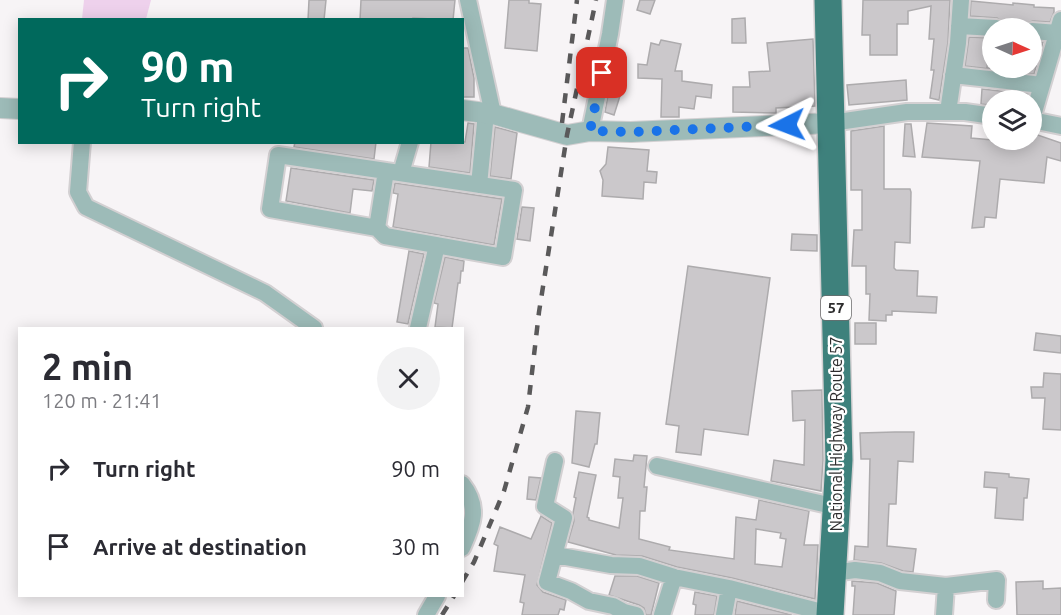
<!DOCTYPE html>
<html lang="en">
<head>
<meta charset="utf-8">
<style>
  body { margin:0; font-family:Ubuntu,sans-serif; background:#f2f2f3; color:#2b2b33; height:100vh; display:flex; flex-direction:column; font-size:22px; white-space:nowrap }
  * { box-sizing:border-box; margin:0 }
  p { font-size:20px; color:#7c7c81 }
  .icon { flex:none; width:33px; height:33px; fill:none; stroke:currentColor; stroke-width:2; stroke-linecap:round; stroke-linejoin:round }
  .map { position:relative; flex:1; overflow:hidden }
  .sheet { position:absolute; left:18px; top:327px; width:446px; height:270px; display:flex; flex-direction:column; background:#fff; border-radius:0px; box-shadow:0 3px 15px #0003 }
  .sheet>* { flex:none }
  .hud { position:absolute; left:18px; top:18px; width:446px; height:126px; border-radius:0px; box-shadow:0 3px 15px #0003; background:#00695c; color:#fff; overflow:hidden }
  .needle { width:39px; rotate:93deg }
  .fabs { position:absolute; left:982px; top:18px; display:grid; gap:12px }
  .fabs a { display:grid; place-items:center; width:60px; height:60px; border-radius:50%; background:#fff; box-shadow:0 3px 15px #0003; font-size:30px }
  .pin { position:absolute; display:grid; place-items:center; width:51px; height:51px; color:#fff; margin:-26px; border-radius:12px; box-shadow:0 3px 9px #0006 }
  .me { position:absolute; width:66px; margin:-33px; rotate:267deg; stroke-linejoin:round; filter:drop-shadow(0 0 4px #0008) }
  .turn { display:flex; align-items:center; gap:21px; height:126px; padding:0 24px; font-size:27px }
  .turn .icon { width:78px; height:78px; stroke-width:2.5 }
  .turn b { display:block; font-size:42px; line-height:51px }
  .round { display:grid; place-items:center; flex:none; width:63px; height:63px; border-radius:32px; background:#f2f2f3 }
  .summary { display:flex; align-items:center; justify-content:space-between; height:102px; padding:0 24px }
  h1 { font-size:36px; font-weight:700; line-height:45px }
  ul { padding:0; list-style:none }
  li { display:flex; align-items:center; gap:18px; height:78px; padding:0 24px }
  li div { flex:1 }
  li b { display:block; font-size:22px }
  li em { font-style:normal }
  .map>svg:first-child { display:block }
  .green { fill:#eed1ec }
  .building { fill:#cbc8cb; stroke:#adabad; stroke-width:1.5; fill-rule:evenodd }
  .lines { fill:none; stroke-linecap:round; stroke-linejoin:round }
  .minor-casing { stroke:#d3d0d2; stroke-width:20 }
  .tertiary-casing { stroke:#d3d0d2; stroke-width:22 }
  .trunk-casing { stroke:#d3d0d2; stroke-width:30 }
  .minor { stroke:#9dbbb8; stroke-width:16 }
  .tertiary { stroke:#9dbbb8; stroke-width:20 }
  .trunk { stroke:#3e817c; stroke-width:27 }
  .rail { stroke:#5a595a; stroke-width:4.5; stroke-dasharray:10 10; stroke-linecap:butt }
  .route { stroke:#1a73e8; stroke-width:10; stroke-dasharray:0 18 }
  .labels { text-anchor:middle; stroke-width:4.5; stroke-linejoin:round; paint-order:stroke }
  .shield { fill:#fff; stroke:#6c6b6c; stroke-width:1.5 }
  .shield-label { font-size:15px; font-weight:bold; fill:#2d2c2d }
  .street-label { font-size:16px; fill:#2d2c2d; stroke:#fff }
</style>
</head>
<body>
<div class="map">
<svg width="1061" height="615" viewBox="0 0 1061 615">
  <rect width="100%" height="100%" fill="#f7f4f6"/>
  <path class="green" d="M84,0H151L146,19H82Z"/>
  <path class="building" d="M309,0H326L324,20H308Z
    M361,0H455L453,20L413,18V20H360Z
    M509,0H529V3L541,4L537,51L505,48Z
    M640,0H655L650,14L637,10Z
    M863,0H950L948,42L939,100L930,98L934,70H931L934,39H929L931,6L908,11V24H897V55H870V35H862Z
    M971,1L1013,5V3L1034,5V7L1054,8V12L1050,22L1033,21L1024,24H1006L997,18L970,16Z
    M745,18L746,43H732V19Z
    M969,37L989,38L987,68H1032V42H1043L1034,74L965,66Z
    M813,39L815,106L776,108V113L733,112V87H750L749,72L770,71L767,43Z
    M661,40L681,44L675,71H682V81L712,85L711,98L696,96L694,109L679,107V117H661L662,79L638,78V64L647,65L651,43L659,45Z
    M462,48H468L474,78V97H462Z
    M611,79L624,83L614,115L605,112Z
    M906,80L907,100L849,105L847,85Z
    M982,89L1028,94L1026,100H993V105H989L981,104Z
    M468,123L474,124L470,173L429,167L431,142H465Z
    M927,123L972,126L971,138L993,140H1032V133L1061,143V161L1047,157L1044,183L1000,179L996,218L985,217L984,227L972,228L980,161L922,157Z
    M905,124H911L915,157L903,156Z
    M884,126V189H910L911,192L910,243L895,242L894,268L896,270L918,271L917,296L937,297L936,313L892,311V315H886V321L869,320L870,294H866V266H852L854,230H862V190H851V131Z
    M495,127L517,133L511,179L490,176Z
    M295,142H376L374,159L294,147Z
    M608,147L649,150L647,171L657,172L656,183L644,182L643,199L602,196L603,180L600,171L606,164Z
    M291,168L374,180L372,191L353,189L350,213L286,201Z
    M395,183L502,199L494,245L393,227L398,194L393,193Z
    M522,207L534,208L530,241L517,239Z
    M792,234L817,235V251L791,250Z
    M409,251L424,254L408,324L397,322Z
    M445,257L464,261L463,271H461L460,283H458L452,328L435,327L438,304L434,303Z
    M688,266L770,278L748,435L704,429L701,455L676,452L679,426L666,424Z
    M855,323H876V344H855Z
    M1036,333L1061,336V353L1034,350Z
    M1044,373L1061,374V430L1043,429L1045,398H1032L1031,387H1043Z
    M822,390L823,460L821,491L771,481L774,460L804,465L805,420L793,421L792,391Z
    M576,411L600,413L597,444H595L589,467L572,463Z
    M895,432H914L913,462L898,461L896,504H889L887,546L916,549L913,572L903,571L881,563L854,560L855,546L868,547L870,459H861L860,433Z
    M634,455L647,456L644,487H647L645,511H640L639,539L670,547L669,550L734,559L736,517L756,520L759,500L809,511L804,545H818L815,599L732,578L677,567L642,556L616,555L568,542L574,521L573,513L576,498L574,497L579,472L596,475L587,517L589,518V520L619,528L623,498H618L620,477L613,476L615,459L633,461ZM756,529L781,533L780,538L786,539L782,567L755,564Z
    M985,472L1009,474V477L1029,479L1027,498H1024L1023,520L995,518L997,488L984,487Z
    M529,477L541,478L536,500L527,499Z
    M541,516L552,523L537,585L543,592L566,600L564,610L560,609L558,615H522L524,603L520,602L525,575L494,571L498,546L494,544L500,527L531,539Z
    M615,576H637L659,583L651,615H646L644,608L639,605L609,595Z
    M852,581L877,583L896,591L894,615H853L855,586H852Z
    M1043,581V589L1061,588V615H1017L1016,582Z
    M695,592L717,596L714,615H695L696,605L693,604Z
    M737,601L792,615H735Z"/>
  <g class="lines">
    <defs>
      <path id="minor" d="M468,0L493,114
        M959,26L996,28
        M1032,31L1058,33
        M953,75L1042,85
        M948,112L958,43L961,0
        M1032,119L1061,20
        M1032,120L1061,126
        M831,123L907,112H965L993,116
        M590,131L610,34L615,0
        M82,142L78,192L86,207L265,293L314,328
        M278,155L514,190L503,257L385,236L377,228L270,209Z
        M401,173L410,142
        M479,185L486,113
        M377,228L386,171
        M418,328L437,245
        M555,461L545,506L564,518L547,582L571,591L589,601L613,606L624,612L636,615
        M657,466L837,507
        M462,484C480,507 473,524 462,548
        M555,555L611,565L639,566L674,577L729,588L830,614
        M833,573L855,570L880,573L900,581L946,586
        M426,615L437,596
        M662,615L674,577
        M724,615L729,588
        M944,615L946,586L997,580L996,600"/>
      <path id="tertiary" d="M0,108L20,109
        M462,110L493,114L567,135L590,131L631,132L831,123"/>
      <path id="trunk" d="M828,0L839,460L830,615"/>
    </defs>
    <use href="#minor" class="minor-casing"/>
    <use href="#tertiary" class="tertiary-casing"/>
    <use href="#trunk" class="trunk-casing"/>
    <use href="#minor" class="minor"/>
    <use href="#tertiary" class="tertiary"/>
    <use href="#trunk" class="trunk"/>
    <path class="rail" d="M562,123L577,0
      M462,582L474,562L504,491L528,407L539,312L567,135L596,0
      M442,615L454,596"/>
  </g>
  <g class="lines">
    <path class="route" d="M602,73L590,131L632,132L787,125"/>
  </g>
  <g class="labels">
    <rect class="shield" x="821" y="296" width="30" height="24" rx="4.5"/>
    <g class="shield-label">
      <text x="836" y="313">57</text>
    </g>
    <g class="street-label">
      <text transform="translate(836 434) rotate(-90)" y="6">National Highway Route 57</text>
    </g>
  </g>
</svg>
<div class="fabs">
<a><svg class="needle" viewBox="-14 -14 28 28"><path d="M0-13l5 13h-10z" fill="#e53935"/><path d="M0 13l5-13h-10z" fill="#7c7c81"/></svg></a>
<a><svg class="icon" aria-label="layers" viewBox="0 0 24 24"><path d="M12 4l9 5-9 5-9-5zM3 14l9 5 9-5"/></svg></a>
</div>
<div class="pin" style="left:602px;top:73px;background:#d93025"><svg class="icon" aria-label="arrive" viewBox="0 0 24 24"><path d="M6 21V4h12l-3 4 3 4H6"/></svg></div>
<svg class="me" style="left:787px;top:125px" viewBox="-20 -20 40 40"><path d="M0-17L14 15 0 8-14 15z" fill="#1a73e8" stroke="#fff" stroke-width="4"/></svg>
<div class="hud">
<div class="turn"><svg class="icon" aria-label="right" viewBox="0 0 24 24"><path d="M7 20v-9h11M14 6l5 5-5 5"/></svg><div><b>90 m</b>Turn right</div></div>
</div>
<section class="sheet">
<div class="summary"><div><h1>2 min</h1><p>120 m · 21:41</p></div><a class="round"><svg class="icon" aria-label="close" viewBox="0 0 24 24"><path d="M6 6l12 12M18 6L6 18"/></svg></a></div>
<ul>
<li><svg class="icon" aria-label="right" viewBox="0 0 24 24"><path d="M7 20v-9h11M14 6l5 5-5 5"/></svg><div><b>Turn right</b></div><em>90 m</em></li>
<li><svg class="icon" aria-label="arrive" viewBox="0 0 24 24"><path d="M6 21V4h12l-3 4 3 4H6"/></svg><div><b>Arrive at destination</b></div><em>30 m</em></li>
</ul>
</section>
</div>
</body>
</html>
